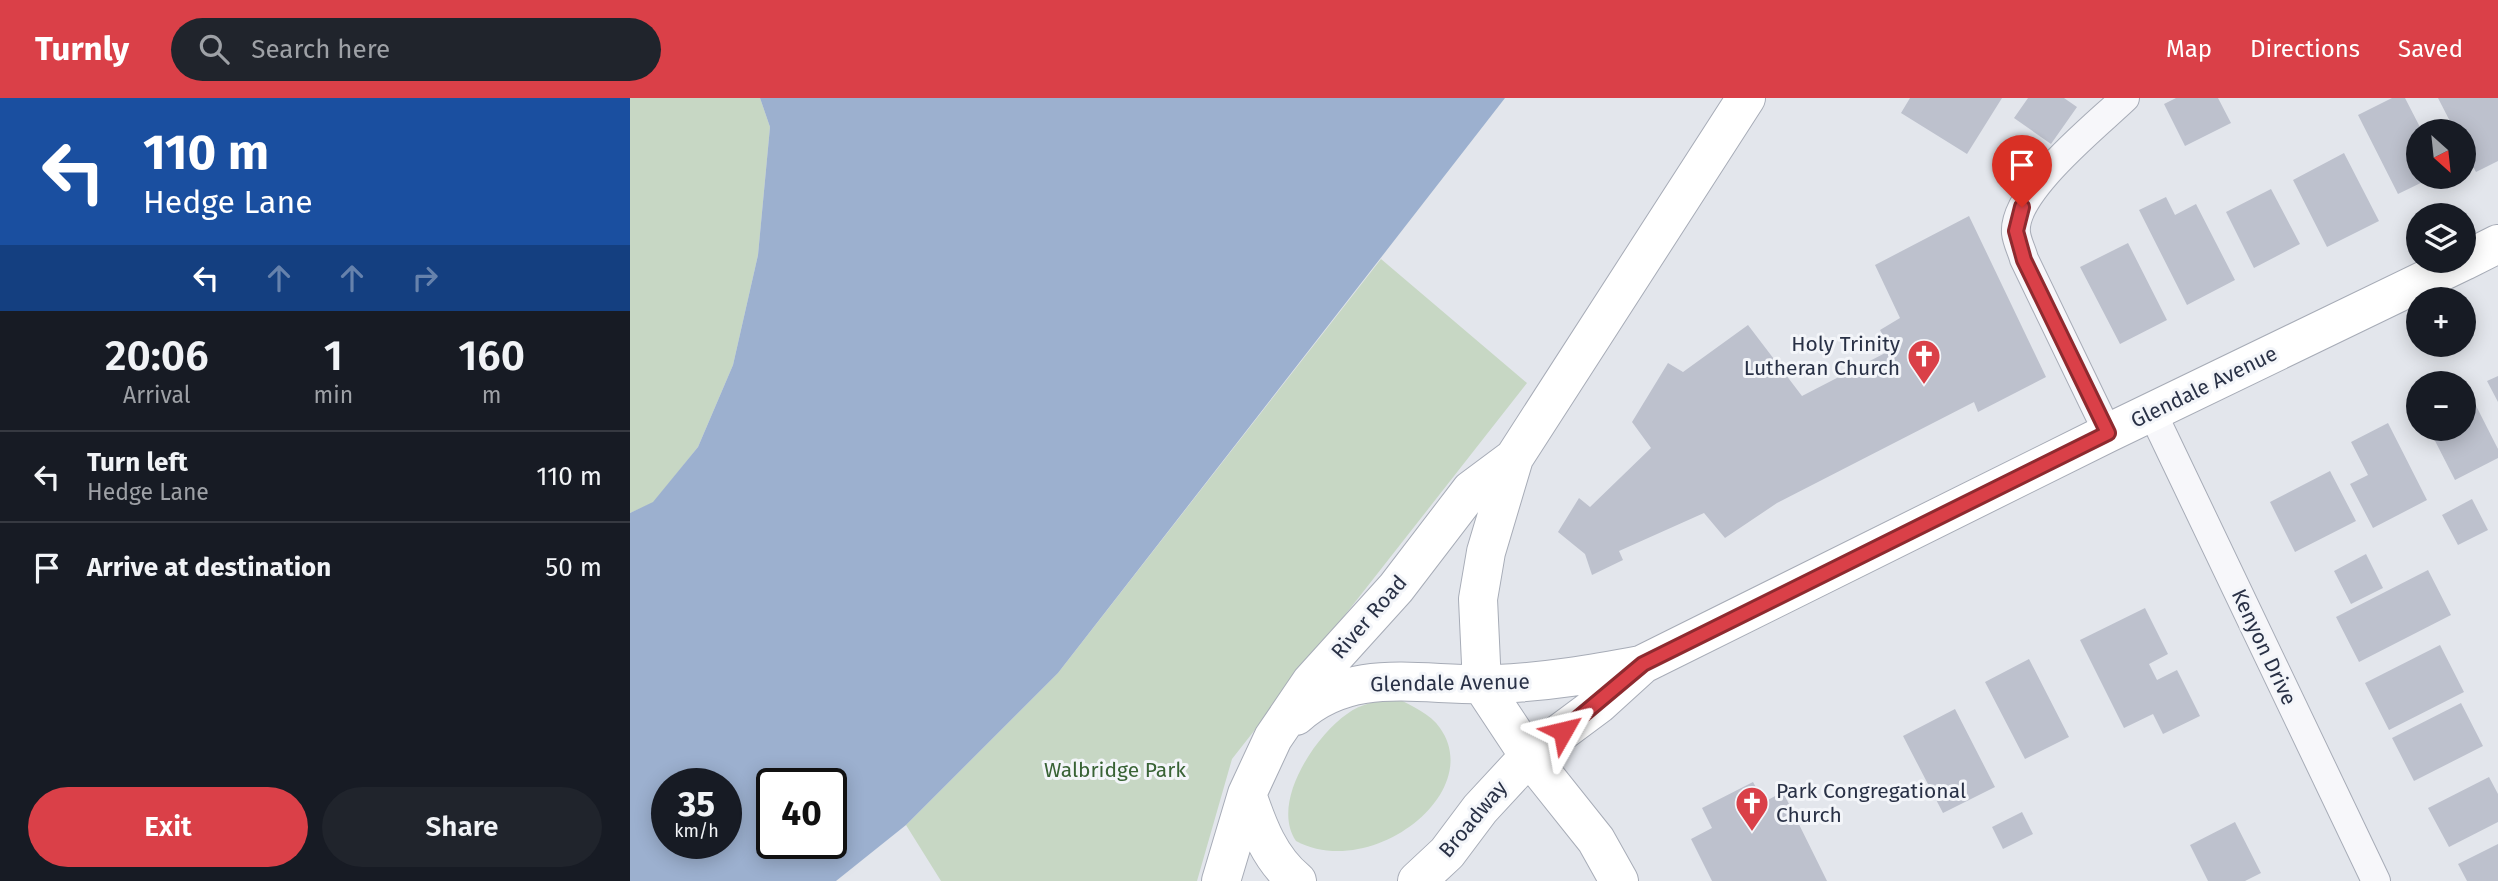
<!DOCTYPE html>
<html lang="en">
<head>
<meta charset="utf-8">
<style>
  body { margin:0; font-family:"Fira Sans",sans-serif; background:#20242c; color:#f1f3f6; height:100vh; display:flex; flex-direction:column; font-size:26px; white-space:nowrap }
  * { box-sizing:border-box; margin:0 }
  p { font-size:23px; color:#9ea1a6 }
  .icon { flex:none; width:38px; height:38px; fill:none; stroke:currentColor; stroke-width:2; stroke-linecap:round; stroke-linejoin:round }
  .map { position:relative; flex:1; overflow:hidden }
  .drawer { display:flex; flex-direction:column; background:#171b24; width:630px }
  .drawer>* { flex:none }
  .guide { background:#1a4fa0; color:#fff; overflow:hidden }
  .needle { width:46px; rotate:153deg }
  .tools { position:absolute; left:1776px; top:21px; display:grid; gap:14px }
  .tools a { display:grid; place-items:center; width:70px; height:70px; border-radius:50%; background:#171b24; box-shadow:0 4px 18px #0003; font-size:35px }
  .speed { position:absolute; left:21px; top:670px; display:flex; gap:14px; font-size:35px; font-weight:700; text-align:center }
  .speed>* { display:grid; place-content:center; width:91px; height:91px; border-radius:50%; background:#171b24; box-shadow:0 4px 18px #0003; line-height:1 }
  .speed small { font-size:18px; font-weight:400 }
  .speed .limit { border:4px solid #111; border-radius:10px; background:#fff; color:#111 }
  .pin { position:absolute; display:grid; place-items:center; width:60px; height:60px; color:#fff; margin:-72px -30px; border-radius:50% 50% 50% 0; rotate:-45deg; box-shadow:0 0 7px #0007 }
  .pin .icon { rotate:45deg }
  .me { position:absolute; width:77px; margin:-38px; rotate:53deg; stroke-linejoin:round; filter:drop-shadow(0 0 5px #0008) }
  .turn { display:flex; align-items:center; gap:24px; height:147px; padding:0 28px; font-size:32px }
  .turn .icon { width:91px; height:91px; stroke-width:2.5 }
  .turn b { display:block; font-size:49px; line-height:60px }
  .lanes { display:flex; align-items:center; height:66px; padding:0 28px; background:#0003; justify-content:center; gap:35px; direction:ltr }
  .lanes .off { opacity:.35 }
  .eta { display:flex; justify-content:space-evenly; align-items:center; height:119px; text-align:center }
  .eta b { font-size:42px; font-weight:600; line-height:49px }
  .action { display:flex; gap:14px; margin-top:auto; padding:14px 28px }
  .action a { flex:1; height:80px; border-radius:42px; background:#da4048; color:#fff; font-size:28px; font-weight:600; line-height:80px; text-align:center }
  .action a+a { background:#20242c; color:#f1f3f6 }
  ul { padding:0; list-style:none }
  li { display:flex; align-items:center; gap:21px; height:91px; padding:0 28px; border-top:2px solid #363941 }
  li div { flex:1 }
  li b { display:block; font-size:26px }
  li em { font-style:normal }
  header { display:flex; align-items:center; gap:42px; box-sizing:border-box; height:98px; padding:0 35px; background:#da4048; color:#fff }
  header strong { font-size:33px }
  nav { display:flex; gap:38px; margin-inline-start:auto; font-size:24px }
  .search { width:490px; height:63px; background:#20242c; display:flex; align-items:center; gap:18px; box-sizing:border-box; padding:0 24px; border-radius:38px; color:#9ea1a6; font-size:26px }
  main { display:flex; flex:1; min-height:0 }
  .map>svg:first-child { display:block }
  .green { fill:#c7d7c4 }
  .water { fill:#9cb0cf; fill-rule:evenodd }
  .building { fill:#bdc1cd }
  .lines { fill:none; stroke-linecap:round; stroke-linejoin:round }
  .street-casing { stroke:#a7acb7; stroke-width:30 }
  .secondary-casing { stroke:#a7acb7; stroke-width:40 }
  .street { stroke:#f7f7fa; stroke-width:28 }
  .secondary { stroke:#fff; stroke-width:38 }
  .route-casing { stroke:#8e2a2f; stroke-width:18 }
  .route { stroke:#da4048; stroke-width:12 }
  .labels { text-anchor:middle; stroke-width:6; stroke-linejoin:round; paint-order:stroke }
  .poi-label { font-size:21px; fill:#293146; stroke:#f3f5f9; text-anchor:end }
  .street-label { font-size:21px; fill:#293146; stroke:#f3f5f9 }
  .park-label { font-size:21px; fill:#396335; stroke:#f3f5f9 }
</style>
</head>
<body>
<header>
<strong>Turnly</strong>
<div class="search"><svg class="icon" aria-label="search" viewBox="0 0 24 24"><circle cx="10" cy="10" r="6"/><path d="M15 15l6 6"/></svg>Search here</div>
<nav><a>Map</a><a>Directions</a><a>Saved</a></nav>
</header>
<main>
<section class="drawer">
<div class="guide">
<div class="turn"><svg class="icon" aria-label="left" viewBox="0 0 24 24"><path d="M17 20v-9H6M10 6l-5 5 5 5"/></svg><div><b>110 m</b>Hedge Lane</div></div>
<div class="lanes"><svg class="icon" aria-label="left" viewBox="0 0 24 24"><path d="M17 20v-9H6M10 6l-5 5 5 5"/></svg><svg class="icon off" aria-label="ahead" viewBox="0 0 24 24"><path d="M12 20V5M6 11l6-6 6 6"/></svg><svg class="icon off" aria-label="ahead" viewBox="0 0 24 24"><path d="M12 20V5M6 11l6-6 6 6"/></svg><svg class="icon off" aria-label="right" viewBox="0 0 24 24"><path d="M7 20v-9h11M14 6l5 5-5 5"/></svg></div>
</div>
<div class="eta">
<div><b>20:06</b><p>Arrival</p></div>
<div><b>1</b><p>min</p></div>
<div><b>160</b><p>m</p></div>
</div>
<ul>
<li><svg class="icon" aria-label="left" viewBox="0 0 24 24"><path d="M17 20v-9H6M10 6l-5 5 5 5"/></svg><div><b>Turn left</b><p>Hedge Lane</p></div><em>110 m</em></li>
<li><svg class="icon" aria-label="arrive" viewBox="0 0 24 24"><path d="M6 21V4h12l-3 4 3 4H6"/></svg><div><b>Arrive at destination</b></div><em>50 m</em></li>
</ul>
<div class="action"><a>Exit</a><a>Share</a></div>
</section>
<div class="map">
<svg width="1868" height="783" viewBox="0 0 1868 783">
  <rect width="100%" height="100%" fill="#e3e6ec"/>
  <path class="green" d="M0,0H130L140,29L128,157L103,267L68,349L23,405L0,415Z
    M751,161L897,285L602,661L567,783H311L276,727L428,575Z
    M767,600C781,608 801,616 810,630C856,695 741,783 666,743C640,705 685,638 717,616C731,605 749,603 767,600Z"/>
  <path class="water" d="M130,0H875L428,575L276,727L206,783H0V415L23,404L68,349L103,267L128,157L140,29ZM37,686H96V746H37ZM142,686H201V746H142Z"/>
  <path class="building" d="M1280,0H1372L1337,56L1271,15Z
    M1398,0H1434L1447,9L1421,46L1384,20Z
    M1546,0H1588L1601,25L1555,48L1534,6Z
    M1762,0H1775L1792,33H1788V79H1803L1768,96L1728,17Z
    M1808,0H1868V63L1846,74L1834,52V33H1825Z
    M1714,55L1749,123L1697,149L1663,82Z
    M1641,91L1670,146L1624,170L1596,114Z
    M1536,99L1545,117L1566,106L1605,182L1557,207L1509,112Z
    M1339,118L1416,279L1348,314L1344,304L1147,405L1095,440L1074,415L989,453L993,462L962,477L955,456L928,434L949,400L960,409L1021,350L1002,324L1038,265L1053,274L1118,227L1172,298L1261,252L1250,232L1270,220L1245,167Z
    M1498,145L1537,222L1490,246L1450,169Z
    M1868,278V304L1857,283Z
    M1837,290L1868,351V360L1825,382L1799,331H1834V292Z
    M1758,325L1797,402L1743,430L1720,386L1738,377L1721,344Z
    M1700,373L1726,423L1665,454L1640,404Z
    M1842,401L1858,432L1828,447L1812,417Z
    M1736,456L1753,490L1721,506L1704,473Z
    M1798,472L1821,517L1729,564L1706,519Z
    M1515,510L1538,556L1519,566L1527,582L1547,572L1570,618L1533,636L1523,616L1494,630L1450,542Z
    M1810,547L1834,594L1759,632L1735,585Z
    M1399,561L1439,639L1395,661L1355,584Z
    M1831,605L1853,648L1784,683L1762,640Z
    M1325,611L1365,689L1313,715L1273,638Z
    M1859,679L1868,696V724L1819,749L1798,710Z
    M1123,684L1134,704L1153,694L1197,783H1082L1061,741L1082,730L1072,710Z
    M1392,714L1403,736L1373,751L1362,729Z
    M1605,724L1631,775L1615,783H1578L1560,747Z
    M1868,746V783H1837L1828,766Z"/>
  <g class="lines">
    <defs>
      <path id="street" d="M1522,314L1746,783
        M1478,335L1394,161C1392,153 1387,144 1386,135C1382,94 1467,27 1495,0"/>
      <path id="secondary" d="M1834,163L1868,146
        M666,618C724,565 797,590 867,586C916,584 963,576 1011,567
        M617,696C628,729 640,761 667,783
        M591,783L617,696L643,640L681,584L766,490L841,392L884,360
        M787,783L817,755L850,711L899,658L969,606L1013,566L1478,335L1834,163
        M989,783L966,742L899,658L852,587L848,501L856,454L884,360L1116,0"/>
    </defs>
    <use href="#street" class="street-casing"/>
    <use href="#secondary" class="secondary-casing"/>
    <use href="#street" class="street"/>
    <use href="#secondary" class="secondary"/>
  </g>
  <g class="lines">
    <defs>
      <path id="route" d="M933,633L1013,566L1478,335L1394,162L1386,133L1392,109"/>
    </defs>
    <use href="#route" class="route-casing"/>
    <use href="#route" class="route"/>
  </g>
  <defs>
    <symbol id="church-pin" viewBox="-11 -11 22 30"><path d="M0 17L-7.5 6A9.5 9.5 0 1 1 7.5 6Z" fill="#da4048" stroke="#f3f5f9"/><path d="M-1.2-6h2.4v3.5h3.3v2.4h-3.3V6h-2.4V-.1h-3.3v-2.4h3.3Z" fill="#fff"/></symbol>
  </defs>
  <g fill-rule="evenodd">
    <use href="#church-pin" x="1275" y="239" width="38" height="52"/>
    <use href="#church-pin" x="1103" y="686" width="38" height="52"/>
  </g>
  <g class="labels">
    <g class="poi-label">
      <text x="1270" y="253">Holy Trinity<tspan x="1270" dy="24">Lutheran Church</tspan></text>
      <text x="1146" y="700" text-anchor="start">Park Congregational<tspan x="1146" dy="24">Church</tspan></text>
    </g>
    <g class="street-label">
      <text transform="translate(1574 289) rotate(-26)" y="7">Glendale Avenue</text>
      <text transform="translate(739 519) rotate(-49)" y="7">River Road</text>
      <text transform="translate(1634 549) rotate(65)" y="7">Kenyon Drive</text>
      <text transform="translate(820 585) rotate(-1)" y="7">Glendale Avenue</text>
      <text transform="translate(843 721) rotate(-50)" y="7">Broadway</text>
    </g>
    <g class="park-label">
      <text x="485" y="679">Walbridge Park</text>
    </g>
  </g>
</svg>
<div class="tools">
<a><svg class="needle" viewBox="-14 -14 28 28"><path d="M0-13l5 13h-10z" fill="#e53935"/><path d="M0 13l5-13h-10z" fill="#9ea1a6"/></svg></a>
<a><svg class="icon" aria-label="layers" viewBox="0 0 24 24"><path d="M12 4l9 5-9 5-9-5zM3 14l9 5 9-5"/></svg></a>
<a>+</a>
<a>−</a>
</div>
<div class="speed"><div>35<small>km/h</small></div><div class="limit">40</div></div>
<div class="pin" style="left:1392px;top:109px;background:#d93025"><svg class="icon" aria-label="arrive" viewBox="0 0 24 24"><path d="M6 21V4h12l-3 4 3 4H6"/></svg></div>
<svg class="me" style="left:933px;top:633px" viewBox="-20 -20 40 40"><path d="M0-17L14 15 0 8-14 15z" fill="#da4048" stroke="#fff" stroke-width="4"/></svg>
</div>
</main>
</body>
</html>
